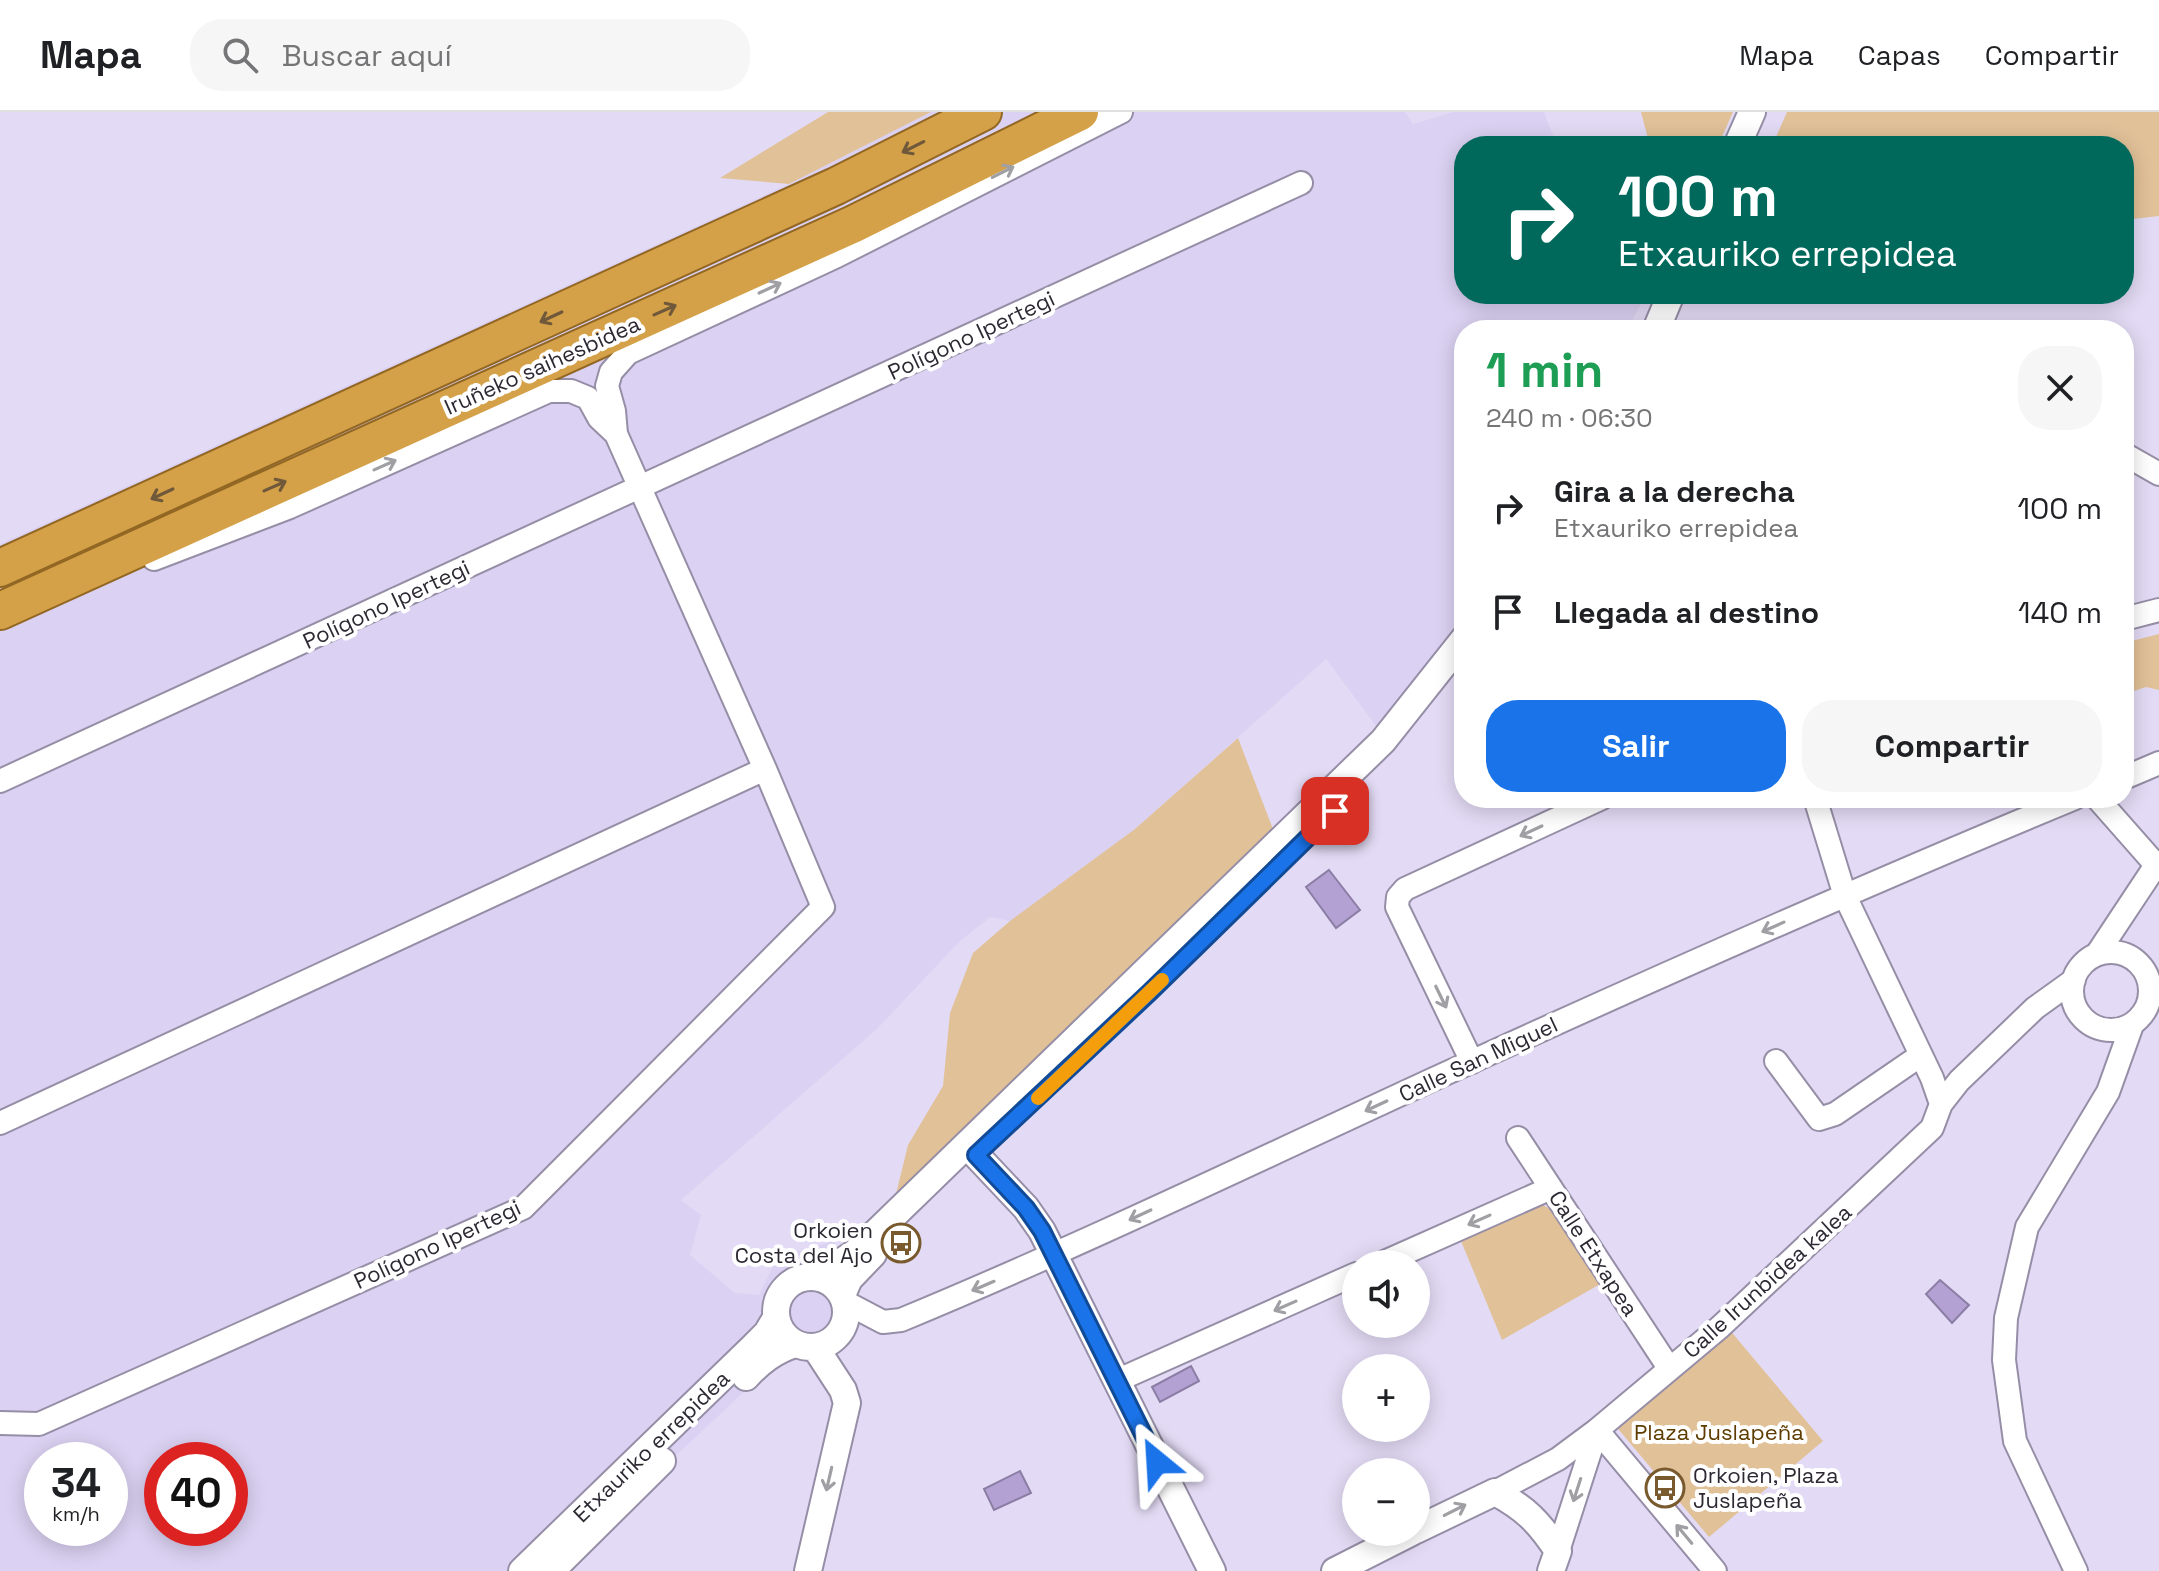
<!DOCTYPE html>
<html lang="es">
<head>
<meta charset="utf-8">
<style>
  body { margin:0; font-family:"Space Grotesk",sans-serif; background:#f6f6f6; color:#202124; height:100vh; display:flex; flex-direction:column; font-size:30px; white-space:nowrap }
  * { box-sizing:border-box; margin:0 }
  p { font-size:26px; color:#757577 }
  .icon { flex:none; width:44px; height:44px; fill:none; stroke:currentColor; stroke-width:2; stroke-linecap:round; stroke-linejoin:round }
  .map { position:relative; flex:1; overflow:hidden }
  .details { position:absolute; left:1454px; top:208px; width:680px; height:488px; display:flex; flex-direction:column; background:#fff; border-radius:32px; box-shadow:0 4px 20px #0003 }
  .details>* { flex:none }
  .banner { position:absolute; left:1454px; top:24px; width:680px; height:168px; border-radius:32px; box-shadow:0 4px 20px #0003; background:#00695c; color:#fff; overflow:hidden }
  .tools { position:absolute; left:1342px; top:1138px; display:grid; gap:16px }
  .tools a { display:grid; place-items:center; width:88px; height:88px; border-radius:50%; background:#fff; box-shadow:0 4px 20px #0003; font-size:40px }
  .speed { position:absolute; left:24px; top:1330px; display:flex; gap:16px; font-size:40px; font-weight:700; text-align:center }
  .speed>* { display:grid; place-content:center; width:104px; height:104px; border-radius:50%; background:#fff; box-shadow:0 4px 20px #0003; line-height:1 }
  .speed small { font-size:20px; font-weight:400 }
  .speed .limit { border:12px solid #d22; background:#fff; color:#111 }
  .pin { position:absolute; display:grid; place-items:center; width:68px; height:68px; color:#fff; margin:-34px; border-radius:16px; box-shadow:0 4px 12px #0006 }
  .me { position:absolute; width:88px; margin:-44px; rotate:333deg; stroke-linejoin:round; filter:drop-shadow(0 0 6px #0008) }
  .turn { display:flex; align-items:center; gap:28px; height:168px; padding:0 32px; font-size:36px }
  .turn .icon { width:104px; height:104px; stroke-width:2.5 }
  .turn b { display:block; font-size:56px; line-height:68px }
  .round { display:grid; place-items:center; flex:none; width:84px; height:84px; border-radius:32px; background:#f6f6f6 }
  .head { display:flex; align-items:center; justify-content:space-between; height:136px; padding:0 32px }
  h1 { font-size:48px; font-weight:700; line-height:60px; color:#1e9e55 }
  .primary-button { display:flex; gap:16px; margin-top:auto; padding:16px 32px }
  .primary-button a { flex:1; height:92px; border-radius:32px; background:#1a73e8; color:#fff; font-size:32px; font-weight:700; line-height:92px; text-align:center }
  .primary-button a+a { background:#f6f6f6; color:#202124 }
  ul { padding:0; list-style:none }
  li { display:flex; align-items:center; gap:24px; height:104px; padding:0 32px }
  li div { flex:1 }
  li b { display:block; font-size:30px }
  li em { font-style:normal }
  header { display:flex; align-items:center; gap:48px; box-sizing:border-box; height:112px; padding:0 40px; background:#fff; border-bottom:2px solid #e0e0e0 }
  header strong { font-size:38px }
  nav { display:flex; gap:44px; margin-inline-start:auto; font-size:28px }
  .search { width:560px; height:72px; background:#f6f6f6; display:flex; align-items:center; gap:20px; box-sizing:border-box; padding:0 28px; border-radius:32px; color:#757577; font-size:30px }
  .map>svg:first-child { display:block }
  .built { fill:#dbd1f2; fill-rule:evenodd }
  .green { fill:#e1c198 }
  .water { fill:#b3a1d4; stroke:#8b7da4; stroke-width:2 }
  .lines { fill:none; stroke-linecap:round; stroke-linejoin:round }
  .minor-casing { stroke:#968ea6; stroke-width:26 }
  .tertiary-casing { stroke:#968ea6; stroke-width:30 }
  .trunk-casing { stroke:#926723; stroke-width:40 }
  .minor { stroke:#fff; stroke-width:22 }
  .tertiary { stroke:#fff; stroke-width:26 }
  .trunk { stroke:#d4a048; stroke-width:36 }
  .oneway { stroke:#70593b }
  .oneway2 { stroke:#a09fa3 }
  .route-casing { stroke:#114b97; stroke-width:20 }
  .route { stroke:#1a73e8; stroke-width:14 }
  .slow { stroke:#f59e0b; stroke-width:14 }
  .labels { text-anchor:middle; stroke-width:8; stroke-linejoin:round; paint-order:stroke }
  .street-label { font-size:22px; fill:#2d2933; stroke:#fff }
  .poi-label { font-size:22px; fill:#2d2933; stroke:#fff; text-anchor:end }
  .park-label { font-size:22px; fill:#5e3c00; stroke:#fff }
</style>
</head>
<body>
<header>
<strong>Mapa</strong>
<div class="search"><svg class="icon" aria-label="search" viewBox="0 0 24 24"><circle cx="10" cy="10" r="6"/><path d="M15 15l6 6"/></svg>Buscar aquí</div>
<nav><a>Mapa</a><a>Capas</a><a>Compartir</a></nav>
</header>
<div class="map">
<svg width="2159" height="1459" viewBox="0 0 2159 1459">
  <rect width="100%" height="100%" fill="#e3dbf5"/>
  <path class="built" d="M931,0H1405L1413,12L1454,0H1544L1557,34H1464V182H1646L1627,218H1464V512L1382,622L1326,547L1135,717L1010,809L990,805L960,829L877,917L681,1088L701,1103L690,1143L735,1181L759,1183L773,1154L796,1140L834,1129L849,1167L835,1210L818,1226L795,1232L553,1459H0V432L789,72ZM42,1348H110V1416H42ZM162,1348H230V1416H162Z"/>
  <path class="green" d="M828,0H931L789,72L720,66Z
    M1641,0H1733L1718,34H1650Z
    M1787,0H2159V104L2124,108V34H1772Z
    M2159,522V578L2146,575L2134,579L2124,552V531Z
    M1238,626L1276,725L1172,818L896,1082L908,1033L943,974L950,901L973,841L1010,809L1135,717Z
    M1543,1093L1552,1098L1602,1171L1502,1228L1461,1129Z
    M1728,1216L1823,1329L1709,1425L1614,1312Z"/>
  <path class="water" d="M1329,758L1360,798L1336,816L1306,775Z
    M1940,1168L1969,1193L1952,1211L1926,1182Z
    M1191,1254L1199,1269L1160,1290L1152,1275Z
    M1020,1359L1031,1381L994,1398L984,1377Z"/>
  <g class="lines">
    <defs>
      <path id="minor" d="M616,322L614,299L607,274L611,260L628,241L837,144L1121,0
        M2124,342L2159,362
        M2124,507L2159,498
        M2124,666L2159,651
        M0,669L1301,71
        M1815,686L1845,784L1932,966L1941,992
        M2097,686L2156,753L2159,750
        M2072 879a39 39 0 1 1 78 0a39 39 0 1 1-78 0Z
        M2097,842L2156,753H2159
        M1776,949L1819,1007L1835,1002L1921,943
        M1472,950L1397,795L1398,785L1405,777L1602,686
        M0,1011L765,657
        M1518,1026L1669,1256
        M1380,1152L1551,1076
        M845,1190L883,1210L901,1208C1082,1133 1258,1048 1436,966C1648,869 1860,775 2075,686
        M1116,1269L1356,1162
        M0,1311L39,1312L523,1096L823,795L765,657L616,322L599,306L588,286L571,279H549L290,395L154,447
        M1597,1318L1715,1459
        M1495,1380L1558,1347L1597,1318L1720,1215L1932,1016L1941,992L1959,969L2035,896L2074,868
        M1558,1439L1597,1318
        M2076,1459L2015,1329L2004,1248L2006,1206L2027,1115L2108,980L2132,913"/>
      <path id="tertiary" d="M1737,34L1752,0
        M1656,218L1671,182
        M976,1043L1026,1096L1042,1119L1212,1459
        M776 1200a35 35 0 1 1 70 0a35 35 0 1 1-70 0Z
        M818,1165L855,1141L1383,629L1464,527
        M842,1183L849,1167L873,1142
        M746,1265C761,1249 774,1239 795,1232
        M1416,1418L1495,1380C1525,1396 1539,1410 1558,1439L1551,1459
        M522,1459L753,1235L767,1221L776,1206
        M551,1459L662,1349
        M808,1459L847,1291L843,1278L815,1235
        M1335,1459L1412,1420"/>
      <path id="trunk" d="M0,456L836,74L983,0
        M0,499L854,112L1080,0"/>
    </defs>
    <use href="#minor" class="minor-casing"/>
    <use href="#tertiary" class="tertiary-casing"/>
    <use href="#trunk" class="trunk-casing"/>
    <use href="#minor" class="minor"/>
    <use href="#tertiary" class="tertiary"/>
    <use href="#trunk" class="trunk"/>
  </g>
  <defs><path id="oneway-shaft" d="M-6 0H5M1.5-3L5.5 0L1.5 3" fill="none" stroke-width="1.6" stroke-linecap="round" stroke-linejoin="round" transform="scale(2)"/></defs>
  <g class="oneway">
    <use href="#oneway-shaft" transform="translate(913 35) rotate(153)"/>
    <use href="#oneway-shaft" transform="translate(665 198) rotate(-24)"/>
    <use href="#oneway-shaft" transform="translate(551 205) rotate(155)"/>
    <use href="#oneway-shaft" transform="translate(275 374) rotate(-24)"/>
    <use href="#oneway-shaft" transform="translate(162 382) rotate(155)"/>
  </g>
  <g class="oneway2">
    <use href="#oneway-shaft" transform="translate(1003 60) rotate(-27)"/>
    <use href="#oneway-shaft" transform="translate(770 176) rotate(-25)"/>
    <use href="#oneway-shaft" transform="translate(385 353) rotate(-24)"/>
    <use href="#oneway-shaft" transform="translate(1531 719) rotate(155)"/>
    <use href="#oneway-shaft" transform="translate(1773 815) rotate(156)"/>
    <use href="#oneway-shaft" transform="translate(1441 885) rotate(64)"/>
    <use href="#oneway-shaft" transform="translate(1376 994) rotate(155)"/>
    <use href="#oneway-shaft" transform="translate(1140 1103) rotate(155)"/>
    <use href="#oneway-shaft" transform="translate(1479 1108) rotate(156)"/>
    <use href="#oneway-shaft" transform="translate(983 1174) rotate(157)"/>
    <use href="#oneway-shaft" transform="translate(1285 1194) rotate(156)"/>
    <use href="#oneway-shaft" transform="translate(829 1367) rotate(103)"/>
    <use href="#oneway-shaft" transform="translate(1577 1378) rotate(108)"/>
    <use href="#oneway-shaft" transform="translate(1455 1398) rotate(-27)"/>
    <use href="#oneway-shaft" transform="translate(1684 1422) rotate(-130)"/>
  </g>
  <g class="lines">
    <defs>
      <path id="route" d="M1157,1350L1042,1119L1026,1096L976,1043L1149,881L1335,699"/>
    </defs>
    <use href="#route" class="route-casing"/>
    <use href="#route" class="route"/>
    <path class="slow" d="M1038,986L1162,868"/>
  </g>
  <defs>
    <symbol id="bus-ring" viewBox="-11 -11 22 22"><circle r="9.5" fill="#fff" stroke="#795a2f" stroke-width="1.5"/><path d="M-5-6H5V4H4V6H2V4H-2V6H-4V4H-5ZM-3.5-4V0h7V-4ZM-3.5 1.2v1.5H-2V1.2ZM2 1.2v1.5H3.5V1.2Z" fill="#795a2f"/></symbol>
  </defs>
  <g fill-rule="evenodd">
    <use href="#bus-ring" x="879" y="1109" width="44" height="44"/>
    <use href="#bus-ring" x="1643" y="1354" width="44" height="44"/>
  </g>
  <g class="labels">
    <g class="street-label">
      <text transform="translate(971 223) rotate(-25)" y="8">Polígono Ipertegi</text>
      <text transform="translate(542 253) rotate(-24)" y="8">Iruñeko saihesbidea</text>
      <text transform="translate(386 492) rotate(-25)" y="8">Polígono Ipertegi</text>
      <text transform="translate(1478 947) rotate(-25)" y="8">Calle San Miguel</text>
      <text transform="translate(437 1132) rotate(-25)" y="8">Polígono Ipertegi</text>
      <text transform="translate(1594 1141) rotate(57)" y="8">Calle Etxapea</text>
      <text transform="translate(1767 1169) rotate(-42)" y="8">Calle Irunbidea kalea</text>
      <text transform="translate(651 1334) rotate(-44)" y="8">Etxauriko errepidea</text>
    </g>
    <g class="poi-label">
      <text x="873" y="1126">Orkoien<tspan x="873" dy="25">Costa del Ajo</tspan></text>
      <text x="1693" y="1371" text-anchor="start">Orkoien, Plaza<tspan x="1693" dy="25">Juslapeña</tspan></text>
    </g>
    <g class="park-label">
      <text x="1719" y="1328">Plaza Juslapeña</text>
    </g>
  </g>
</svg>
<div class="tools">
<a><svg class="icon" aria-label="sound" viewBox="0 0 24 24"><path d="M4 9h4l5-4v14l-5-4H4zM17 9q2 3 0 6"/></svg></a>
<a>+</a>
<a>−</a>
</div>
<div class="speed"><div>34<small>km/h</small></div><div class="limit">40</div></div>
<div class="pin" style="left:1335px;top:699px;background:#d93025"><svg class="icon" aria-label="arrive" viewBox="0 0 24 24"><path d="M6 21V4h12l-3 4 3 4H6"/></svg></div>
<svg class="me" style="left:1157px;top:1350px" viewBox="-20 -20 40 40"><path d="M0-17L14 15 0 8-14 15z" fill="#1a73e8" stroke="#fff" stroke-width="4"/></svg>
<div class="banner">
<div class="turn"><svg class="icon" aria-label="right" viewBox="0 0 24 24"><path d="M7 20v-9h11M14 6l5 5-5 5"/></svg><div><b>100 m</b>Etxauriko errepidea</div></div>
</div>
<section class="details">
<div class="head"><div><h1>1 min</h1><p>240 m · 06:30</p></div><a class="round"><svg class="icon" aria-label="close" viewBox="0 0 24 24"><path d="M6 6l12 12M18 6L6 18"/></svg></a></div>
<ul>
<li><svg class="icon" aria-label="right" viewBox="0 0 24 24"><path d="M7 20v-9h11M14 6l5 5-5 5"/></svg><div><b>Gira a la derecha</b><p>Etxauriko errepidea</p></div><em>100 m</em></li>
<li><svg class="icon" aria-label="arrive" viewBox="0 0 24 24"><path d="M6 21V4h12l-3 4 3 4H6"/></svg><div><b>Llegada al destino</b></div><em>140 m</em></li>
</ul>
<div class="primary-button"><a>Salir</a><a>Compartir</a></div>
</section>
</div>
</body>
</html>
